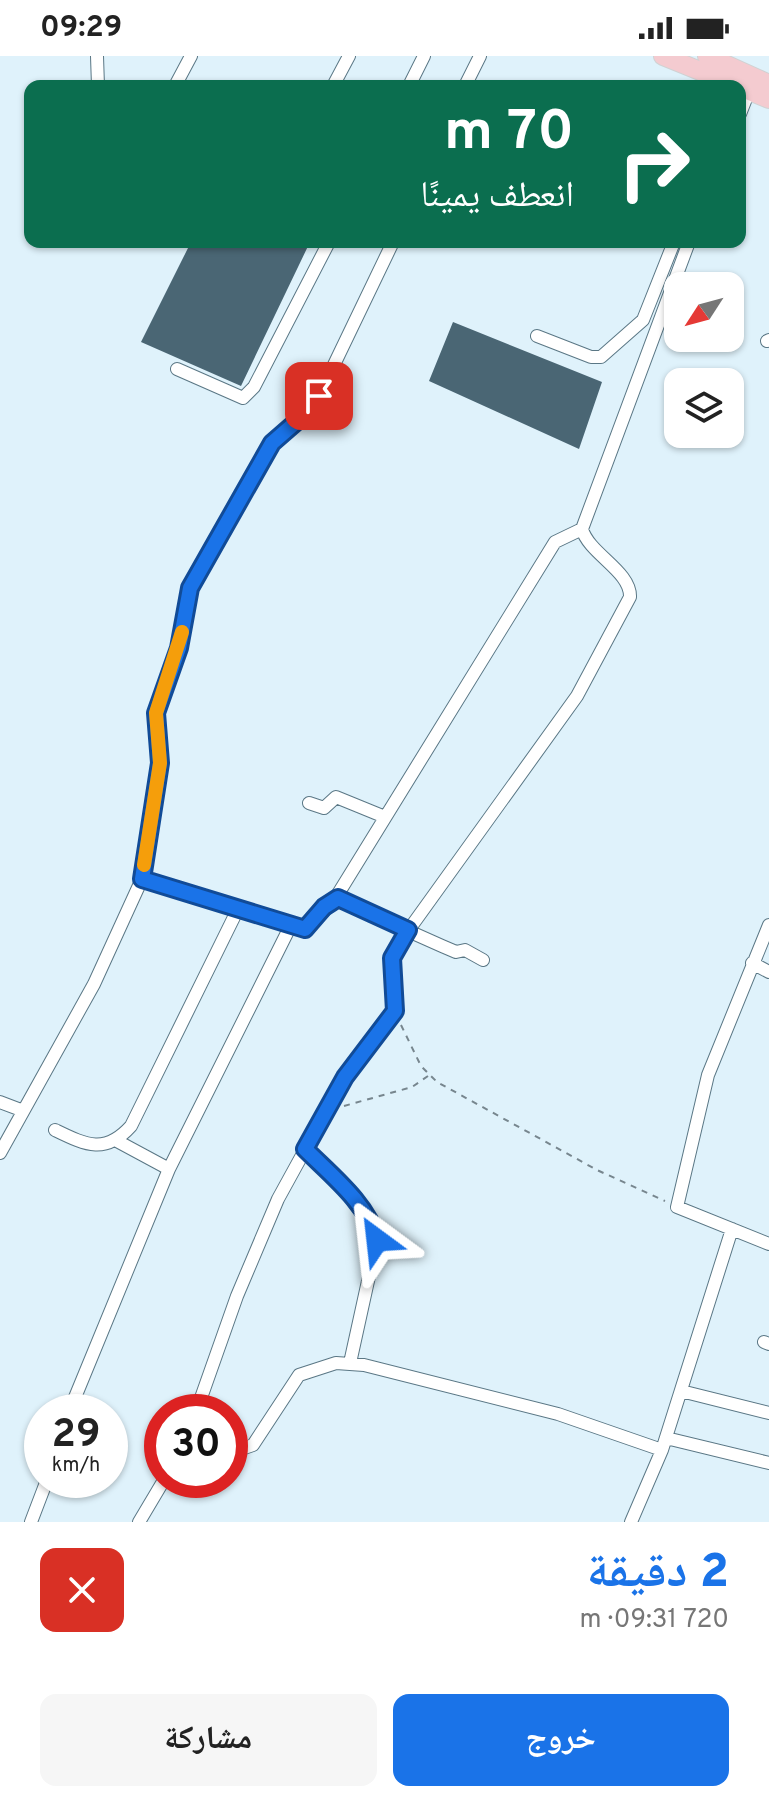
<!DOCTYPE html>
<html lang="ar">
<head>
<meta charset="utf-8">
<style>
  body { margin:0; font-family:Overpass,"Noto Naskh Arabic",sans-serif; background:#f6f6f6; color:#222; direction:rtl; height:100vh; display:flex; flex-direction:column; font-size:30px; white-space:nowrap }
  * { box-sizing:border-box; margin:0 }
  p { font-size:26px; color:#767676 }
  .icon { flex:none; width:44px; height:44px; fill:none; stroke:currentColor; stroke-width:2; stroke-linecap:round; stroke-linejoin:round }
  .map { position:relative; height:1466px; overflow:hidden; direction:ltr }
  .sheet { display:flex; flex-direction:column; background:#fff; flex:1 }
  .sheet>* { flex:none }
  .hud { position:absolute; left:24px; top:24px; width:722px; height:168px; border-radius:16px; box-shadow:0 2px 6px #0004; direction:rtl; background:#0b6e4f; color:#fff; overflow:hidden }
  .needle { width:52px; rotate:234deg }
  .fabs { position:absolute; left:664px; top:216px; display:grid; gap:16px }
  .fabs a { display:grid; place-items:center; width:80px; height:80px; border-radius:16px; background:#fff; box-shadow:0 2px 6px #0004; font-size:40px }
  .speed { position:absolute; left:24px; top:1338px; display:flex; gap:16px; font-size:40px; font-weight:700; text-align:center }
  .speed>* { display:grid; place-content:center; width:104px; height:104px; border-radius:50%; background:#fff; box-shadow:0 2px 6px #0004; line-height:1 }
  .speed small { font-size:20px; font-weight:400 }
  .speed .limit { border:12px solid #d22; background:#fff; color:#111 }
  .pin { position:absolute; display:grid; place-items:center; width:68px; height:68px; color:#fff; margin:-34px; border-radius:16px; box-shadow:0 4px 12px #0006 }
  .me { position:absolute; width:88px; margin:-44px; rotate:330deg; stroke-linejoin:round; filter:drop-shadow(0 0 6px #0008) }
  .turn { display:flex; align-items:center; gap:28px; height:168px; padding:0 40px; font-size:36px }
  .turn .icon { width:104px; height:104px; stroke-width:2.5 }
  .turn b { display:block; font-size:56px; line-height:68px }
  .round { display:grid; place-items:center; flex:none; width:84px; height:84px; border-radius:16px; background:#f6f6f6 }
  .headline { display:flex; align-items:center; justify-content:space-between; height:136px; padding:0 40px }
  h1 { font-size:48px; font-weight:800; line-height:60px; color:#1a73e8 }
  .cta { display:flex; gap:16px; margin-top:auto; padding:16px 40px }
  .cta a { flex:1; height:92px; border-radius:16px; background:#1a73e8; color:#fff; font-size:32px; font-weight:800; line-height:92px; text-align:center }
  .cta a+a { background:#f6f6f6; color:#222 }
  .status { display:flex; justify-content:space-between; align-items:center; height:56px; padding:0 40px; background:#fff; direction:ltr }
  .status svg { height:22px; fill:currentColor }
  .map>svg:first-child { display:block }
  .building { fill:#4a6674 }
  .lines { fill:none; stroke-linecap:round; stroke-linejoin:round }
  .minor-casing { stroke:#5a7785; stroke-width:14 }
  .highway-casing { stroke:#d0d2d3; stroke-width:20 }
  .path { stroke:#77868e; stroke-width:2; stroke-dasharray:6 6; stroke-linecap:butt }
  .minor { stroke:#fff; stroke-width:12 }
  .highway { stroke:#f4cbd0; stroke-width:18 }
  .route-casing { stroke:#114b97; stroke-width:20 }
  .route { stroke:#1a73e8; stroke-width:14 }
  .slow { stroke:#f59e0b; stroke-width:14 }
</style>
</head>
<body>
<div class="status"><b>09:29</b><svg viewBox="0 0 49 12"><path d="M0 12V9h3v3zM5 12V6h3v6zM10 12V3h3v9zM15 12V0h3v12zM26 1h20v11H26zM47 4h2v5h-2z"/></svg></div>
<div class="map">
<svg width="769" height="1466" viewBox="0 0 769 1466">
  <rect width="100%" height="100%" fill="#dff2fb"/>
  <path class="building" d="M191,186H310L241,330L141,286Z
    M453,266L602,326L579,393L429,325Z"/>
  <g class="lines">
    <defs>
      <path id="minor" d="M97,0L98,30
        M175,30L191,0
        M333,30L349,0
        M409,30L424,0
        M465,30L480,0
        M740,58L749,35
        M537,280L591,301H601L643,264L674,186
        M767,285L769,284
        M177,313L243,342L254,331L329,186
        M309,747L324,752L336,741L385,761
        M142,823L305,873L338,842
        M769,869L708,1019L677,1151L769,1188
        M483,904L465,894L456,896L442,890L341,845L338,838L555,486L582,473
        M752,907L769,916
        M0,1046L21,1054
        M55,1074C86,1089 105,1099 131,1070L238,853
        M117,1085L169,1113
        M305,1093C331,1119 367,1148 377,1184L350,1307
        M0,1097L94,928L142,823L160,707L156,657L179,592L190,532L198,513L227,469L272,387L311,353L319,340L393,186
        M764,1286L769,1288
        M681,1335L769,1357
        M69,1356L169,1113L291,869
        M196,1356L237,1240L278,1143L345,1021L395,955V893L577,640L630,541C631,515 589,498 582,473L689,186
        M666,1382L769,1407
        M230,1397L253,1389L299,1319L336,1307L364,1309L558,1358L662,1394
        M31,1466L47,1424
        M139,1466L164,1424
        M631,1466L662,1394L732,1173"/>
      <path id="highway" d="M663,0L737,30
        M707,0L769,28
        M740,31L769,43"/>
    </defs>
    <use href="#minor" class="minor-casing"/>
    <use href="#highway" class="highway-casing"/>
    <path class="path" d="M401,969L421,1010L437,1026L597,1114L665,1145
      M344,1050L412,1031L428,1020"/>
    <use href="#minor" class="minor"/>
    <use href="#highway" class="highway"/>
  </g>
  <g class="lines">
    <defs>
      <path id="route" d="M319,340L311,353L272,387L190,532L179,592L156,657L160,707L142,823L305,873L324,851L338,842L408,874L392,902L395,955L345,1021L305,1093C331,1119 368,1148 377,1184"/>
    </defs>
    <use href="#route" class="route-casing"/>
    <use href="#route" class="route"/>
    <path class="slow" d="M144,809L160,707L156,657L182,576"/>
  </g>
</svg>
<div class="fabs">
<a><svg class="needle" viewBox="-14 -14 28 28"><path d="M0-13l5 13h-10z" fill="#e53935"/><path d="M0 13l5-13h-10z" fill="#767676"/></svg></a>
<a><svg class="icon" aria-label="layers" viewBox="0 0 24 24"><path d="M12 4l9 5-9 5-9-5zM3 14l9 5 9-5"/></svg></a>
</div>
<div class="speed"><div>29<small>km/h</small></div><div class="limit">30</div></div>
<div class="pin" style="left:319px;top:340px;background:#d93025"><svg class="icon" aria-label="arrive" viewBox="0 0 24 24"><path d="M6 21V4h12l-3 4 3 4H6"/></svg></div>
<svg class="me" style="left:377px;top:1184px" viewBox="-20 -20 40 40"><path d="M0-17L14 15 0 8-14 15z" fill="#1a73e8" stroke="#fff" stroke-width="4"/></svg>
<div class="hud">
<div class="turn"><svg class="icon" aria-label="right" viewBox="0 0 24 24"><path d="M7 20v-9h11M14 6l5 5-5 5"/></svg><div><b>70 m</b>انعطف يمينًا</div></div>
</div>
</div>
<section class="sheet">
<div class="headline"><div><h1>2 دقيقة</h1><p>720 m · 09:31</p></div><a class="round" style="background:#d93025;color:#fff"><svg class="icon" aria-label="close" viewBox="0 0 24 24"><path d="M6 6l12 12M18 6L6 18"/></svg></a></div>
<div class="cta"><a>خروج</a><a>مشاركة</a></div>
</section>
</body>
</html>
